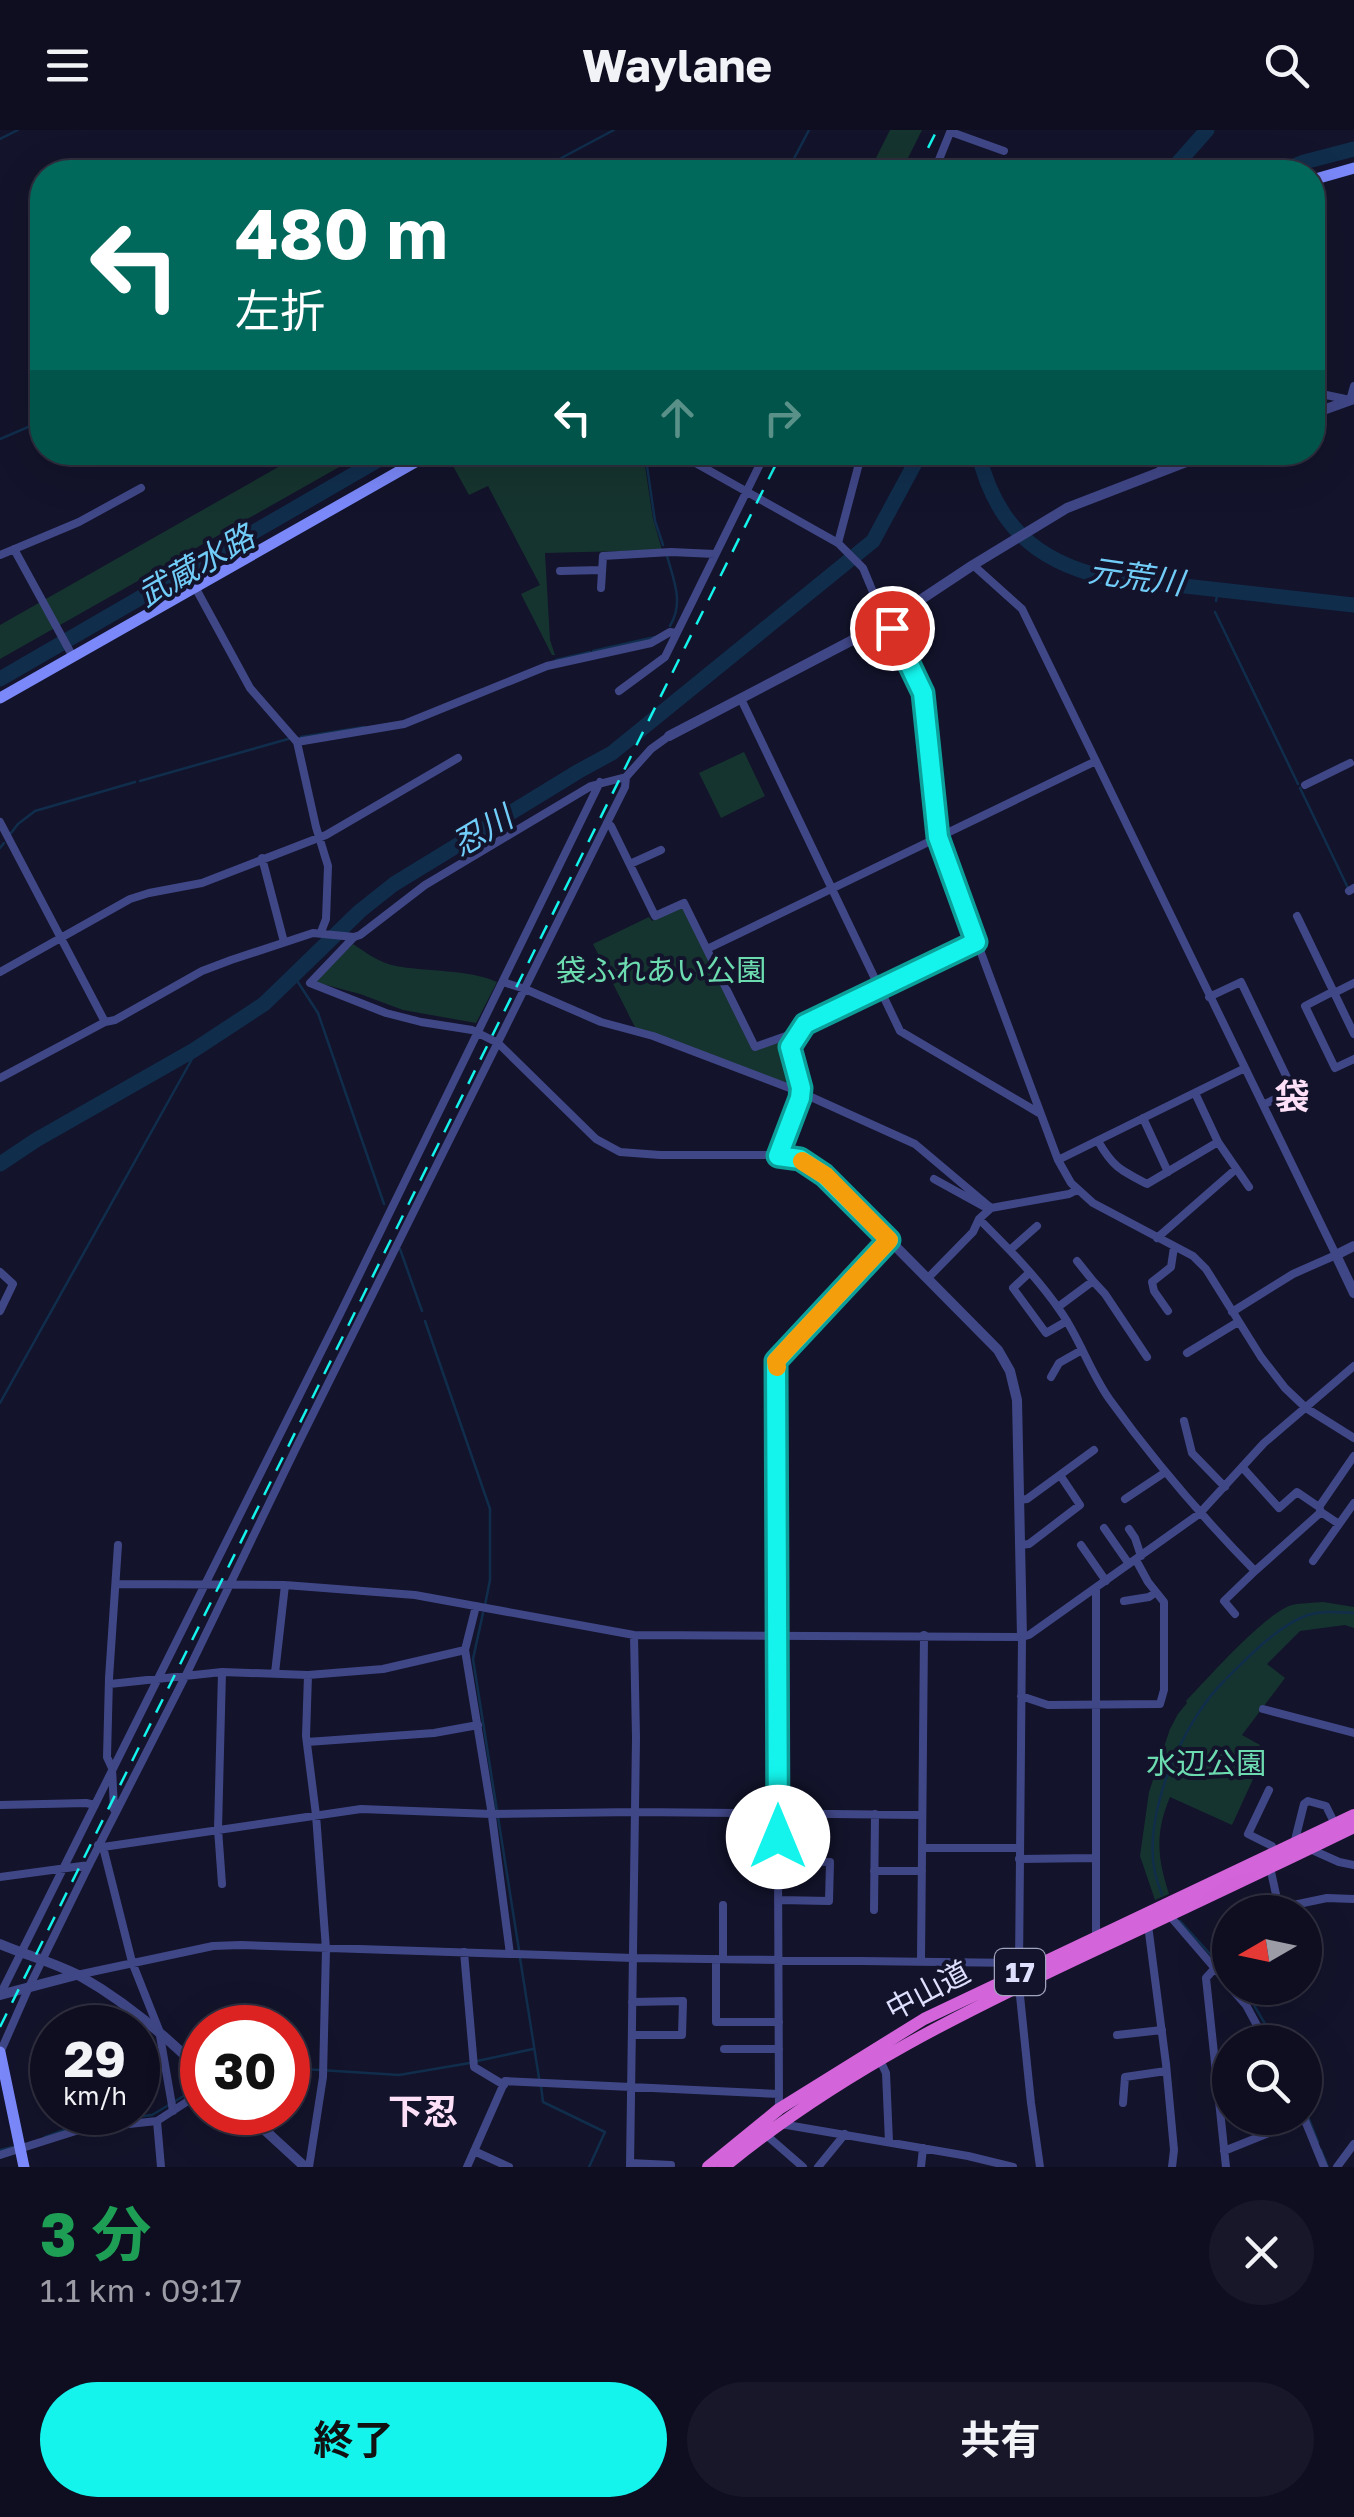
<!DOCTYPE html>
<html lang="ja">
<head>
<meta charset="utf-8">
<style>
  body { margin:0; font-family:"Golos Text","Noto Sans JP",sans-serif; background:#171729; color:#f1f3f6; height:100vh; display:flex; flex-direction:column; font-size:38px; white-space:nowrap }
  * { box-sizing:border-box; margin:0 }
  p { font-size:32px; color:#9b9ca5 }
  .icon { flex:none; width:55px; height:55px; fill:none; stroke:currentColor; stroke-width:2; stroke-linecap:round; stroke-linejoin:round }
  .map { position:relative; height:2037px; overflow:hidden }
  .details { display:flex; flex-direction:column; background:#0e0e20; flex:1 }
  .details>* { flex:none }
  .top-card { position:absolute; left:30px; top:30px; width:1295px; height:305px; border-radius:40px; box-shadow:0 10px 40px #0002,0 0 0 2px #2e2e3e; background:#00695c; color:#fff; overflow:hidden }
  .needle { width:65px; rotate:261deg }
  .buttons { position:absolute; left:1212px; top:1765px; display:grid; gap:20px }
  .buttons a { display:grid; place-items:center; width:110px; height:110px; border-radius:50%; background:#0e0e20; box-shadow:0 10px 40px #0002,0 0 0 2px #2e2e3e; font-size:50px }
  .speed { position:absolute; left:30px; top:1875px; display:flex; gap:20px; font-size:50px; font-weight:700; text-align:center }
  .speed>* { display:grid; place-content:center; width:130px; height:130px; border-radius:50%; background:#0e0e20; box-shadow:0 10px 40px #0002,0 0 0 2px #2e2e3e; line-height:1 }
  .speed small { font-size:25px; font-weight:400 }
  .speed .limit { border:15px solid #d22; background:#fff; color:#111 }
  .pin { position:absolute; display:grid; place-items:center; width:85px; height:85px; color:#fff; margin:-42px; border:5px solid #fff; border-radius:50%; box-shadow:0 2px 10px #0007 }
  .me { position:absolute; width:110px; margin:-55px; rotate:0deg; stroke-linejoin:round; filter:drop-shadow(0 0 8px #0008) }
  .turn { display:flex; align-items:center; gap:35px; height:210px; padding:0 40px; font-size:45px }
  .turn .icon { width:130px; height:130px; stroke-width:2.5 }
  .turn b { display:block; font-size:70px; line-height:85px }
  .lanes { display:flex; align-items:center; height:95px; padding:0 40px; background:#0003; justify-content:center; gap:50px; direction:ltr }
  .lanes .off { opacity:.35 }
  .round { display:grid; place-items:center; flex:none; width:105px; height:105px; border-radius:52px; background:#171729 }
  .overview { display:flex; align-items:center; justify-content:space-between; height:170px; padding:0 40px }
  h1 { font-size:60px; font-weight:700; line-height:75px; color:#1e9e55 }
  .button { display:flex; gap:20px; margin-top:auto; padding:20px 40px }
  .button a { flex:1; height:115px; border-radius:60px; background:#14f4ec; color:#111; font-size:40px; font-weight:700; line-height:115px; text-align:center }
  .button a+a { background:#171729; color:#f1f3f6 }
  header { display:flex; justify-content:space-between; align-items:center; height:130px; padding:0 40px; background:#0e0e20; font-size:45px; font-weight:700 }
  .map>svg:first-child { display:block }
  .green { fill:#16342f }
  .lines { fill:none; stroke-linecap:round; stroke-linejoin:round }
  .stream { stroke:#102e4c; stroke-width:2.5 }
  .river { stroke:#102e4c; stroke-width:15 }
  .minor { stroke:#404787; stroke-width:8 }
  .tertiary { stroke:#404787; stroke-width:10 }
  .secondary { stroke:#7a88f9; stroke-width:11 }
  .trunk { stroke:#d464da; stroke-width:12 }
  .rail { stroke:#14f4ec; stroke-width:2.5; stroke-dasharray:15 12; stroke-linecap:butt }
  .route-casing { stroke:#0d9f99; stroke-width:25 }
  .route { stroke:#14f4ec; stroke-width:18 }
  .slow { stroke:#f59e0b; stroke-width:18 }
  .labels { text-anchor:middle; stroke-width:8; stroke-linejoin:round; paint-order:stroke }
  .shield { fill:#13132b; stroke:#a1a2be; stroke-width:2.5 }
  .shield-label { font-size:28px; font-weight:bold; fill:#dedffd }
  .park-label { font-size:30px; fill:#6cdcb0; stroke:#13132b }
  .street-label { font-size:30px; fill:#dedffd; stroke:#13132b }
  .water-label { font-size:32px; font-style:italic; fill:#71ccf8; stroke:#13132b }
  .quarter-label { font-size:35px; font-weight:bold; fill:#fde0f7; stroke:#13132b }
</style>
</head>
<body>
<header><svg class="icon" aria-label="menu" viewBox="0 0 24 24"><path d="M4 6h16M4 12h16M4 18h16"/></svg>Waylane<svg class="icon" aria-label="search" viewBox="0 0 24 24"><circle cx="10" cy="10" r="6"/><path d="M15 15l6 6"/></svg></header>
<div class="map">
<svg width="1354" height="2037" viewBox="0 0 1354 2037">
  <rect width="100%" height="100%" fill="#13132b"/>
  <path class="green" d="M890,0H922L901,42H869Z
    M456,322L643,323L653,389L662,420L545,423L550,510L555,525H552L521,464L540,455L488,356L469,365L448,327Z
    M303,323H364L0,529V495Z
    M744,622L765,666L721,688L699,643Z
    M680,777L684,778L753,921L787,906L790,907L784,918L796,958L636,899L593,814L649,787L652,791Z
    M353,814C367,823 379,833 396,836C428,842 467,839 497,852L476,893L403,880L360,864L315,852Z
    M1323,1472L1354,1477V1498L1345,1495L1300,1501L1267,1534L1285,1548L1242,1605L1260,1615L1250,1643L1254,1647L1232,1695L1170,1667C1155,1703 1157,1727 1169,1764L1155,1770L1140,1726L1149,1662L1170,1599L1178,1584L1187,1573L1186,1571C1207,1549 1265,1483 1292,1475C1301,1473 1313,1473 1323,1472Z"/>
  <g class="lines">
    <path class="stream" d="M0,9L18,0
      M535,42L614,0
      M787,42L809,0
      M0,309L42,291
      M645,322L655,391L663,415
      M667,426C674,451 684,473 670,496
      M1216,471L1218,460
      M1215,482L1298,654
      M593,521L655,507
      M556,530L590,522
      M301,607L364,597
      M140,651L288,609
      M1300,658L1348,758
      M11,703L18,694L35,681L135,652
      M0,718L4,713
      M294,846L318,883L384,1074
      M400,1119L422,1181
      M425,1191L490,1379V1450L485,1475
      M0,1273L192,929L194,920
      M483,1483L473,1529L519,1820
      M1227,1548C1248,1527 1277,1497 1305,1486C1320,1480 1339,1482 1354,1483
      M1162,1765C1160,1758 1156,1750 1155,1743C1142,1684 1183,1591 1225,1550
      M1180,1791L1230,1846
      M520,1828L539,1948
      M1240,1858L1252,1872L1276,1912
      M477,1931L533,1919
      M288,1938L399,1945L470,1933
      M541,1956L543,1972L605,2002L589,2037
      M1305,1979L1318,2012
      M45,2007L80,1994L152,1985L202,1955
      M0,2020L13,2017
      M1321,2020L1328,2037"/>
    <path class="river" d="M1170,42L1207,0
      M1279,42L1304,32L1354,19
      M978,322C995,393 1034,431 1104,447L1354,475
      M0,549L392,322
      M0,1034L36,1010L194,920L264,874L360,781L394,754L579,641L612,623L873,411L921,322"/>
    <path class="minor" d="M951,2L1004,21
      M934,42L951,0
      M1312,262L1350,270L1354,256
      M676,322L838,413L863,438L883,486L892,498L923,563L938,707L1058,1030L1071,1053L1093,1073L1193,1126L1206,1139L1261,1227L1285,1258L1306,1278L1354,1308
      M1160,342L1165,322
      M838,413L862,322
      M14,419L73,527
      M0,425L79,392L141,358
      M973,435L1022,479L1336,1125L1293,1144L1232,1182
      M560,441L601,440
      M195,457L250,558L297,612L316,697L328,736L326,789L321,802
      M601,458L603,426L671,422L715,424
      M619,561L665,527L766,322
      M741,569L900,901L1039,983
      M297,612L404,594L547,536L651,513L670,502L676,503
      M626,647L591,656L425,755L360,805L354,807L310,853L386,883L421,892L472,900L498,913L596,1009L620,1022L660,1025H778L799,968L801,958L790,921L805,894L976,812
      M1305,655L1350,633
      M0,692L105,892
      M607,693L611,696L655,786L684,773L755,917L800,901
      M262,728L284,812
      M630,734L661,720
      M1349,761L1354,758
      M1297,786L1354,904
      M707,819L1096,631
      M0,842L130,769L149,763L202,753L326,705L458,628
      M503,852L525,859L601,892L653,906L800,962L915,1014L991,1078
      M1334,861L1305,876L1335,938L1354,929
      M1334,863L1354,853
      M1209,867L1241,852L1293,960L1263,975
      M0,948L105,892L115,890L202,841L231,830L313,803L354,807
      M1195,963L1218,1012L1249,1057
      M1143,988L1168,1042
      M1098,1011C1113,1037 1120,1040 1147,1054L1218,1012
      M1058,1030L1245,938
      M934,1049L983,1076
      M979,1089C1008,1118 1038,1148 1061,1182C1080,1209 1090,1242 1110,1270C1154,1331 1202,1387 1255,1441L1321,1382L1339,1394
      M1157,1108L1236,1039
      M1010,1120L1037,1096
      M1077,1131L1093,1151
      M0,1142L13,1154L0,1181
      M1029,1143L1013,1158L1046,1203L1067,1191
      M928,1148L973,1102L979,1089L991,1078L1069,1064L1077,1060
      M1058,1177L1093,1151L1105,1164L1147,1227
      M1168,1181L1154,1161L1152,1152L1171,1137L1174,1117
      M1187,1223L1238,1192
      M1051,1247L1059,1233L1082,1220
      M1184,1291L1192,1323L1225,1357
      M1243,1338L1279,1378L1297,1362L1319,1377L1321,1382
      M1125,1369L1164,1343
      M1019,1370L1027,1369L1094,1320
      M1319,1377L1354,1326
      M1104,1398L1129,1434
      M1129,1399L1135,1408L1141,1426
      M1020,1415L1029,1414L1080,1375L1060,1345
      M1081,1415L1106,1451
      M1313,1431L1354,1373
      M116,1454L285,1455L415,1465L634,1505L1022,1507L1029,1505L1199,1384L1264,1313L1354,1236
      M1096,1458V1806
      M1124,1471L1149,1467L1156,1462
      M1235,1484L1224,1471L1255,1441
      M465,1520L491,1679L510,1824
      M222,1542L218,1699L222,1754
      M275,1543L285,1455
      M308,1545L306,1606L316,1685L326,1819L323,1947L309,2037
      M110,1554L222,1542L308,1545L383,1539L465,1520L476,1476
      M1021,1566L1048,1575L1160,1574L1164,1560V1472L1148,1452L1136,1430
      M1263,1579L1354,1603
      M307,1612L434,1603L478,1595
      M1269,1660L1248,1704L1272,1716L1275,1723
      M0,1675L86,1673L95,1675
      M114,1679L112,1638L107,1627L109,1548L118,1415
      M1294,1714L1304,1674L1308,1671L1326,1676L1335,1694
      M98,1715L103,1717L361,1679L491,1684L635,1682L922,1685
      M103,1717L132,1832L159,1900L173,1981
      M922,1718H1019
      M1310,1719L1339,1732L1354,1735
      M1019,1729L1095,1728
      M1270,1737L1279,1778L1327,1768L1354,1769
      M874,1741H922
      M0,1747L89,1735
      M779,1770L829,1771L830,1732L782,1731
      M723,1775V1829
      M874,1780L875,1684
      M1169,1785L1230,1856
      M1148,1795L1166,1934L1174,2020L1172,2037
      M464,1822L474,1937L504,1955
      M716,1829V1892H779
      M921,1830L924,1505
      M1019,1837L1022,1507
      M1215,1838L1206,1848L1226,2037
      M77,1845L213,1816L241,1815L633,1828L1019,1833
      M1019,1856L1031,1973L1040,2037
      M1231,1858L1246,1875L1266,1912
      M0,1865L341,1182L600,652
      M632,1905H682L683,1871L632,1872
      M1117,1905L1162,1900
      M724,1919H779
      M0,1923L29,1857L89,1735L186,1545L294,1322L607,693L625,657L626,647L651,619L669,606
      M879,1928L886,1943L889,2012
      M1123,1973L1125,1947L1166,1941
      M779,1981L776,1231L889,1109
      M1304,1988L1324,2037
      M157,1991L161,2037
      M781,1994L968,2026L1013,2037
      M765,2004L803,2037
      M474,2021L509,2037
      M1224,2021L1304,1989
      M0,2025L82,1999L157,1991L202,1962
      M630,2033L671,2035
      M467,2037L505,1951L779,1964
      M630,2037L636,1608L634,1505
      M818,2037L845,2004
      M921,2037L923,2018
      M1337,2037L1354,2014"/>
    <path class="tertiary" d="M1312,284L1354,269
      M669,606L887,492L973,435L1067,378L1212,322
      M778,1025L800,1029L825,1045L998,1220L1010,1241L1017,1270L1022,1507
      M1354,1116L1336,1125L1354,1163
      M0,1814C26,1825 55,1833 80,1846C126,1872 165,1905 202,1942
      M0,1865L76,1845
      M245,1982L305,2037"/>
    <path class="secondary" d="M1312,50L1354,38
      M0,568L433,322
      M0,1922L24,2037"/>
    <path class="trunk" d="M708,2037L779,1979L924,1889L1354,1685
      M724,2037C841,1941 969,1879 1106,1815C1189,1776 1272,1737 1354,1697"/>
    <path class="rail" d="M916,42L937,0
      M0,1897L782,322"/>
  </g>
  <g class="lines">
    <defs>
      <path id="route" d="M778,1707L776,1231L889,1110L824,1045L800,1029L778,1026L800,968L801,958L790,917L805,894L976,812L938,707L923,563L892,498"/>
    </defs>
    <use href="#route" class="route-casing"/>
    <use href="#route" class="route"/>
    <path class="slow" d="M777,1237L776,1231L788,1218L889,1110L826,1046L802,1031"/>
  </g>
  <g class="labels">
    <rect class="shield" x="995" y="1819" width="50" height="46" rx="8"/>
    <g class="shield-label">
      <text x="1020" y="1852">17</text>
    </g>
    <g class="park-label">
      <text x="661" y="851">袋ふれあい公園</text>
      <text x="1206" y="1644">水辺公園</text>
    </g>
    <g class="street-label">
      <text transform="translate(928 1861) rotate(-28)" y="10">中山道</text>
    </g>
    <g class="water-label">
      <text transform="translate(196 436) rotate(-30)" y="11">武蔵水路</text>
      <text transform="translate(1136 447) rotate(8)" y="11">元荒川</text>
      <text transform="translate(482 701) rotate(-31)" y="11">忍川</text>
    </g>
    <g class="quarter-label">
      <text x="1292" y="979">袋</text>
      <text x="423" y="1994">下忍</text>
    </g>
  </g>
</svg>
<div class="buttons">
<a><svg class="needle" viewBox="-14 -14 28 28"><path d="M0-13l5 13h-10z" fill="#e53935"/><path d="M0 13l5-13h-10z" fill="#9b9ca5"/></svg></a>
<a><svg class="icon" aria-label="search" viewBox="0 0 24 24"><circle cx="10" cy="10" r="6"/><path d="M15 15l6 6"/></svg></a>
</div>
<div class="speed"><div>29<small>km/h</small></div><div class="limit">30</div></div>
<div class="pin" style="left:892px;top:498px;background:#d93025"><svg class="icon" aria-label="arrive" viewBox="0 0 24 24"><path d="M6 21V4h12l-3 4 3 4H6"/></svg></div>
<svg class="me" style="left:778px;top:1707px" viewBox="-20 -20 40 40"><circle r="19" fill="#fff"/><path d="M0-13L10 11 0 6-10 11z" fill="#14f4ec"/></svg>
<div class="top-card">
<div class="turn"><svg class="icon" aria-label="left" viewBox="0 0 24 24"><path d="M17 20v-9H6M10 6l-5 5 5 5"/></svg><div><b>480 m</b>左折</div></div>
<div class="lanes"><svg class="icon" aria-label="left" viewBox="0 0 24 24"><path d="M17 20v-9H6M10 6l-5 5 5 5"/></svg><svg class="icon off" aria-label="ahead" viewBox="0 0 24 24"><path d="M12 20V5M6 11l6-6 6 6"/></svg><svg class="icon off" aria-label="right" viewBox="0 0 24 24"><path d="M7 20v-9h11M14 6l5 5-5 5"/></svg></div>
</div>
</div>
<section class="details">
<div class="overview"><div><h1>3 分</h1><p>1.1 km · 09:17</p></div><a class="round"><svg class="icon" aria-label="close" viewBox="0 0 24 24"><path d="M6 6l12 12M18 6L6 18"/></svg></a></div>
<div class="button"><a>終了</a><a>共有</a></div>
</section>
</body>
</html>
